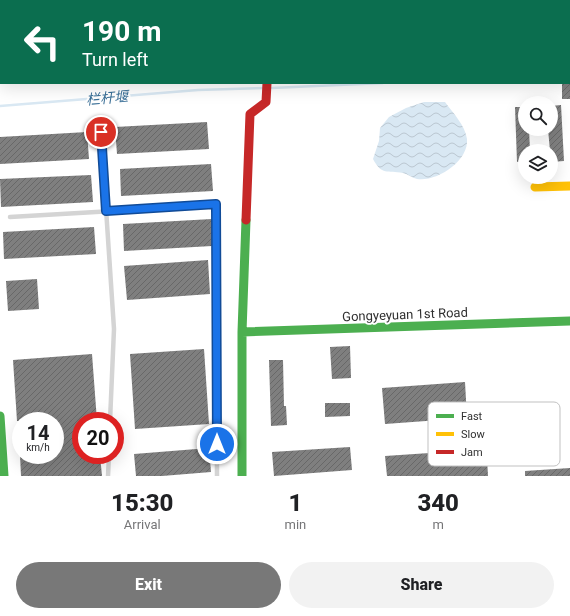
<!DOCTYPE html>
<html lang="en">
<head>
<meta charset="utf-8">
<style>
  body { margin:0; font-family:Roboto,"Noto Sans SC",sans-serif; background:#f2f2f2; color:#202124; height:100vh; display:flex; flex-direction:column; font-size:15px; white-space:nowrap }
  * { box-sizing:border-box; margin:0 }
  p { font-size:13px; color:#757577 }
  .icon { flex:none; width:22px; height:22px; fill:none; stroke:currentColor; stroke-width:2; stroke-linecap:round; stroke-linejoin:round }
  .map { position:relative; height:476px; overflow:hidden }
  .side { display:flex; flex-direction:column; background:#fff; flex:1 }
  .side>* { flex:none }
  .guide { position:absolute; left:0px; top:0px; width:570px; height:84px; box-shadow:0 4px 16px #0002; background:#0b6e4f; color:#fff; overflow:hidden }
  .fabs { position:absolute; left:518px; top:96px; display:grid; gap:8px }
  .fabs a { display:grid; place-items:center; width:40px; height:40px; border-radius:50%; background:#fff; box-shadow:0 4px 16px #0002; font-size:20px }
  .speed { position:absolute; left:12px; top:412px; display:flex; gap:8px; font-size:20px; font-weight:700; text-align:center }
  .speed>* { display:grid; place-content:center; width:52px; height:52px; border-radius:50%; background:#fff; box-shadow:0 4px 16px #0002; line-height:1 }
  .speed small { font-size:10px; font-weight:400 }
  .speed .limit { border:6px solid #d22; background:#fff; color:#111 }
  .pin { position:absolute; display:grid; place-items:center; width:34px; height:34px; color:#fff; margin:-17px; border:2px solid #fff; border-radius:50%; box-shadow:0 1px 4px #0007 }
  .me { position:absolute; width:44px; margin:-22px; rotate:0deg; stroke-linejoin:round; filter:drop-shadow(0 0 3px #0008) }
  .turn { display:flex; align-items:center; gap:14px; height:84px; padding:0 16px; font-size:18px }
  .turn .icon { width:52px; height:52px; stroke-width:2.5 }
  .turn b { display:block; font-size:28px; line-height:34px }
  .eta { display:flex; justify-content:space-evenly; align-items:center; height:68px; text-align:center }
  .eta b { font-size:24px; font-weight:800; line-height:28px }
  .action { display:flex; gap:8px; margin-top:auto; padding:8px 16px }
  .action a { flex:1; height:46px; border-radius:24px; background:#787878; color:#fff; font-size:16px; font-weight:800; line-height:46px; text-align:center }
  .action a+a { background:#f2f2f2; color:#202124 }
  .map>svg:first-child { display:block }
  .water { fill:url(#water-waves) }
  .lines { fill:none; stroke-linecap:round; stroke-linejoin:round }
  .stream { stroke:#d9e8f3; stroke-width:2.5 }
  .building { fill:url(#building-hatch) }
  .lane { stroke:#d4d4d4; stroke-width:4.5 }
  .fast { stroke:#4caf50; stroke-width:9 }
  .slow { stroke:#ffc107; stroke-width:9 }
  .jam { stroke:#c62828; stroke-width:9 }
  .route-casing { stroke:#114b97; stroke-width:10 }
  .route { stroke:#1a73e8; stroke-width:7 }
  .labels { text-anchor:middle; stroke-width:4; stroke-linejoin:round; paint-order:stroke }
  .street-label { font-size:13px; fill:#303030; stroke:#fff }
  .water-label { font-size:14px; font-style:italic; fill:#396f97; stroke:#fff }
  .key { fill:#fff; stroke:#c1c1c1; stroke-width:1 }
  .key-label { font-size:11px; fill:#303030 }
</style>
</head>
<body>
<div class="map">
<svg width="570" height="476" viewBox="0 0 570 476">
  <defs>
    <pattern id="water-waves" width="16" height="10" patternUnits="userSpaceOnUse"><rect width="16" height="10" fill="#d9e8f3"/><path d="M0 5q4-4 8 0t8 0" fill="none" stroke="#bbc7d1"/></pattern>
    <pattern id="building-hatch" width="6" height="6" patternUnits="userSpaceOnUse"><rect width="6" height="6" fill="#7f7f7f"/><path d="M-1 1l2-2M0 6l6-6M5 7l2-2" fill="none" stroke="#686868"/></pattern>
  </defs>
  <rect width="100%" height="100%" fill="#fff"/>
  <path class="water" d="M424,102H445C453,113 465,125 467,139C469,161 437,182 417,179C412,178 408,174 403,173C387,170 382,176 373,159L379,141L380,128L389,117L406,108Z"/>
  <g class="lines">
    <path class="stream" d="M362,0L363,1
      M569,55H570
      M272,88L383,83
      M0,106L198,90L265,88"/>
  </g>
  <path class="building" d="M562,83H570V99H562Z
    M561,105L564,161L551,162L548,129H551V106Z
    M515,107H525V129H529L530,151H525V161L517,162Z
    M207,122L209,149L117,154L115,127Z
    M87,132L89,159L0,164V137Z
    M211,164L213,191L121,196L120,169Z
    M91,175L93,202L1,207L0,179Z
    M212,219V246L124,251L123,224Z
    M94,227L96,254L4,259L3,232Z
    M208,260L210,294L127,300L124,266Z
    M37,279L39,309L8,311L6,281Z
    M350,346L351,378L332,379L330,347Z
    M204,349L209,424L135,429L130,354Z
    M92,354L97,421H81V455H100L102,476H21L20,455H55V421H17L13,360Z
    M269,360H283L284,406H286L287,425L271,426Z
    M465,382L467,418L385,424L382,388Z
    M325,403H350V416L325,417Z
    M485,422L488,476H387L385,456L474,450L473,423Z
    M350,447L352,470L274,476L272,452Z
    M209,448L211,472L162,476H136L134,454Z
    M570,468V476H525V471Z"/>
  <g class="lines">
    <path class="lane" d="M422,0V1
      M101,133L114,329L110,421
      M10,217L216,205L217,476
      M108,476L109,455"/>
    <path class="fast" d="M569,22L570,21
      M0,60H1
      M242,332L570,321
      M0,416L4,476
      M242,476V332L246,220"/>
    <path class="slow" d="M535,187L570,186"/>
    <path class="jam" d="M246,220L250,114L266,102L267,83"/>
  </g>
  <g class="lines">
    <defs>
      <path id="route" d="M101,132L106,211L216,204L217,444"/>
    </defs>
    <use href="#route" class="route-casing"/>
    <use href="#route" class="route"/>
  </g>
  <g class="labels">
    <g class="street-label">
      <text transform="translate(405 314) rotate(-2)" y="5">Gongyeyuan 1st Road</text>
    </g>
    <g class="water-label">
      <text transform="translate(107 98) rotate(-5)" y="5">栏杆堰</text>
    </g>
  </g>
  <rect x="428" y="402" width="132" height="64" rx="6" class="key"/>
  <rect x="436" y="414" width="18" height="4" fill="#4caf50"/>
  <rect x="436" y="432" width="18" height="4" fill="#ffc107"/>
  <rect x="436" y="450" width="18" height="4" fill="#c62828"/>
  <g class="key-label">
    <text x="461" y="420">Fast</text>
    <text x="461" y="438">Slow</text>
    <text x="461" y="456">Jam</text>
  </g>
</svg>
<div class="fabs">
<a><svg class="icon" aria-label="search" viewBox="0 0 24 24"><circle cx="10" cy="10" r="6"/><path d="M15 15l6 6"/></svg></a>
<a><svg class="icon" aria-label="layers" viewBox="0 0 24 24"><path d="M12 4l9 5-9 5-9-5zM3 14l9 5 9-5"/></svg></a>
</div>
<div class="speed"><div>14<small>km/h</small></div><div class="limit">20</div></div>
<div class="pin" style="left:101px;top:132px;background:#d93025"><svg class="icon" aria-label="arrive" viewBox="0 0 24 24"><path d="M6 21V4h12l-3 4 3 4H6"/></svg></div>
<svg class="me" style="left:217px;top:444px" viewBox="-20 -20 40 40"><circle r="17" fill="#1a73e8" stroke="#fff" stroke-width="3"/><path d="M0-11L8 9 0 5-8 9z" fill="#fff"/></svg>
<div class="guide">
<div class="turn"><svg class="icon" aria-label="left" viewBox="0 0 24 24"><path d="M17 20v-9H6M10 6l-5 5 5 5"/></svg><div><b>190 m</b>Turn left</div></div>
</div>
</div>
<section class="side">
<div class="eta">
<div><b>15:30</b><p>Arrival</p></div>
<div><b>1</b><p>min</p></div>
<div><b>340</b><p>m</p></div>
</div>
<div class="action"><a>Exit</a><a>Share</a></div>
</section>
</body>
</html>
